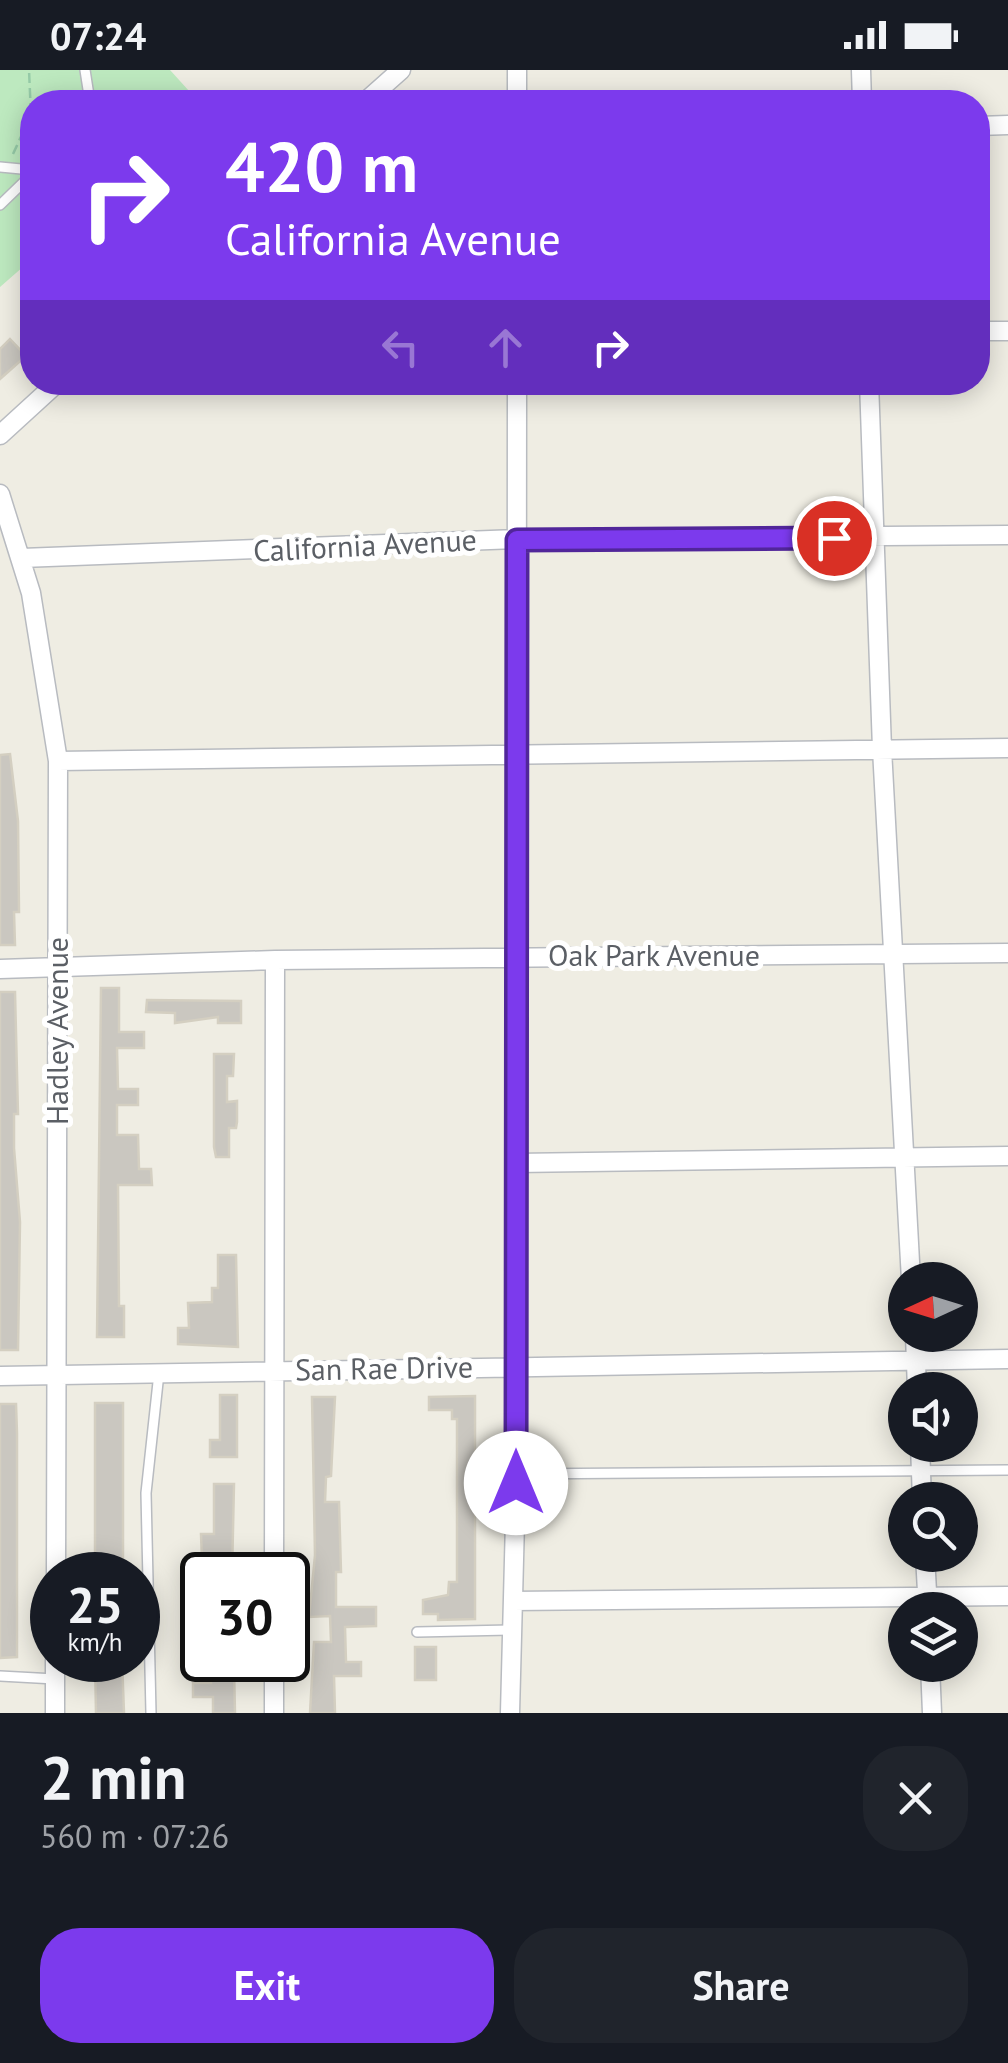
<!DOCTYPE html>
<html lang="en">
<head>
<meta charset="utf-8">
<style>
  body { margin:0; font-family:"PT Sans",sans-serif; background:#20242c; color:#f1f3f6; height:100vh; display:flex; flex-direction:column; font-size:38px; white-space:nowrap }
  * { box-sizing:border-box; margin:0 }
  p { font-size:32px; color:#9ea1a6 }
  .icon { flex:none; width:55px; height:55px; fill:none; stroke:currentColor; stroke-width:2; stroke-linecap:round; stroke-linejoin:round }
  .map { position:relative; height:1643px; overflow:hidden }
  .sheet { display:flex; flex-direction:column; background:#171b24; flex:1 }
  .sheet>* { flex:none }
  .hud { position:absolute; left:20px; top:20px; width:970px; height:305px; border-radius:40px; box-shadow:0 5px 25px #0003; background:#7c3aed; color:#fff; overflow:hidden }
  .needle { width:65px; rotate:266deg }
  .fabs { position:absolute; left:888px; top:1192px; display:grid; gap:20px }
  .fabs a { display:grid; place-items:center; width:90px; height:90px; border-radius:50%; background:#171b24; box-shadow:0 5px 25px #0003; font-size:50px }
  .speed { position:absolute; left:30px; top:1482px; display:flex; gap:20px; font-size:50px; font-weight:700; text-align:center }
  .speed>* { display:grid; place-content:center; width:130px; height:130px; border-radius:50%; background:#171b24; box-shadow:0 5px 25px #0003; line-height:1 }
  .speed small { font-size:25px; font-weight:400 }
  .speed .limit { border:5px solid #111; border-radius:15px; background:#fff; color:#111 }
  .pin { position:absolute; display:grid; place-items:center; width:85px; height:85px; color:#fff; margin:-42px; border:5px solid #fff; border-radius:50%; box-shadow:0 2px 10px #0007 }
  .me { position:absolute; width:110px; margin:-55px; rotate:0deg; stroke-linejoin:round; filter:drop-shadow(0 0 8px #0008) }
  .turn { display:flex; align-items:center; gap:35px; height:210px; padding:0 40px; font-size:45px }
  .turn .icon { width:130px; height:130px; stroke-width:2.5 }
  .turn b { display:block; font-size:70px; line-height:85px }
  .lanes { display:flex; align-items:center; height:95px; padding:0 40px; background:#0003; justify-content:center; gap:50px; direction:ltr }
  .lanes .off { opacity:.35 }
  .round { display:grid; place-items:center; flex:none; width:105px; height:105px; border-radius:40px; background:#20242c }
  .overview { display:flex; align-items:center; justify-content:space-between; height:170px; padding:0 40px }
  h1 { font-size:60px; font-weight:700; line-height:75px }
  .button { display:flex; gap:20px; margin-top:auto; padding:20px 40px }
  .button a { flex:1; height:115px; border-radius:40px; background:#7c3aed; color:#fff; font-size:40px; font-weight:700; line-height:115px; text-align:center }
  .button a+a { background:#20242c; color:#f1f3f6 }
  .status { display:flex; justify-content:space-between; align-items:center; height:70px; padding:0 50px; background:#171b24; direction:ltr }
  .status svg { height:28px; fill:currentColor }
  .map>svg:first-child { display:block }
  .green { fill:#bde9bf }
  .building { fill:#cac7c0; stroke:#d4cfc1; stroke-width:2.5 }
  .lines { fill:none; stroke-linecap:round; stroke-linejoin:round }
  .service-casing { stroke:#b8bbc0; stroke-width:12 }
  .minor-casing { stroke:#b8bbc0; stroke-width:21 }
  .path { stroke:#95caa7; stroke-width:2.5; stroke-dasharray:10 5; stroke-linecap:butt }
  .service { stroke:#fff; stroke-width:9 }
  .minor { stroke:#fff; stroke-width:18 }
  .route-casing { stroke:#51269a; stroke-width:25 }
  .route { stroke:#7c3aed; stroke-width:18 }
  .labels { text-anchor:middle; stroke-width:10; stroke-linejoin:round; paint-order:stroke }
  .street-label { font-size:30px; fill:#5b5f65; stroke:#fff }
</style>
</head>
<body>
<div class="status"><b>07:24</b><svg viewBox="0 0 49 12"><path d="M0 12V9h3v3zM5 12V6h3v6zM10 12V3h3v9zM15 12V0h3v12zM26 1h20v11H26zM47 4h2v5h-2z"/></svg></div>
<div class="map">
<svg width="1008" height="1643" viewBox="0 0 1008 1643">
  <rect width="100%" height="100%" fill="#efede3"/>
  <path class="green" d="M0,0H170L199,32H32V189L0,217Z"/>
  <path class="building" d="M10,269L26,286L0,309V279Z
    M10,684L18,751L19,842H14L15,875H0V685Z
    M101,918H119V962H144V978H117L118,1019H138V1035H117V1065H138L139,1099H151L152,1115H118L119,1236H124V1267H97Z
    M0,922H15L18,1044H14V1078L20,1152L18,1280H0Z
    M147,930L241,931V953H218V947L175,953V943L146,942Z
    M214,984H234L233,1006H227V1032L237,1031V1052L236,1058H229V1087H216L214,1077Z
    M218,1185H236L238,1277L178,1274V1258H189L188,1233L212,1232V1218H218Z
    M220,1325H237V1387H210V1370H220Z
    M475,1326V1549L438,1550V1544H423V1530L448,1525L449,1512H457V1349H452V1340H429V1327Z
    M312,1327H335L331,1406L326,1407L325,1432H339L341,1502H336V1537H376V1556L345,1557L346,1592H361V1606H334L335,1643H310L314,1572H331L330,1546L309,1547L315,1485Z
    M95,1333H123V1505H95Z
    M0,1334H16L17,1363V1587L0,1588Z
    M214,1414H234L232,1505H208V1491H202L201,1464H214Z
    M415,1577H436V1610H415Z
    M95,1590H122L124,1643H96Z
    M211,1590H229V1598H234L235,1643H213V1627H193V1613H211Z"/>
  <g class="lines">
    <defs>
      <path id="service" d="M85,0L90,32
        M0,97L32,100
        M0,135L32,104
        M516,1404L1008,1400
        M417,1562L512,1560
        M0,1606L55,1609
        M151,1643L146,1423L159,1303"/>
      <path id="minor" d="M861,0L862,32
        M365,32L401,0
        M517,32V0
        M978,56L1008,55
        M978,261H1008
        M869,312L882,679L911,1210
        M0,365L58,312
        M0,424L31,523L58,691L56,1505
        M22,488L517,469L1008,465
        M58,691L1008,678
        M0,899L275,890L1008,883
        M516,1093L1008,1086
        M915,1265L917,1320
        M0,1306L1008,1289
        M920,1375L922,1430
        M925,1485L928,1540
        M274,1505L275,890
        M513,1531L1008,1526
        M930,1595L932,1643
        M55,1643V1590
        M274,1643V1590
        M510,1643L516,1413L517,312"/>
    </defs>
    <use href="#service" class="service-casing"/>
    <use href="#minor" class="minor-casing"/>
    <path class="path" d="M13,84L31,45L29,0"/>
    <use href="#service" class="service"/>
    <use href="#minor" class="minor"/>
  </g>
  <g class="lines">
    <defs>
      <path id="route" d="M516,1413L517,470L834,468"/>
    </defs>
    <use href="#route" class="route-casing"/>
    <use href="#route" class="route"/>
  </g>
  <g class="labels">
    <g class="street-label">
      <text transform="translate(365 476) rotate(-3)" y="10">California Avenue</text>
      <text x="654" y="896">Oak Park Avenue</text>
      <text transform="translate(58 961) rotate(-90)" y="10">Hadley Avenue</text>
      <text transform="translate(384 1299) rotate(-1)" y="10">San Rae Drive</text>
    </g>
  </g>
</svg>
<div class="fabs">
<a><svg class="needle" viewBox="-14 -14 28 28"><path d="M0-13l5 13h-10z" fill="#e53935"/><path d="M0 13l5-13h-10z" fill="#9ea1a6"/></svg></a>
<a><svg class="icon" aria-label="sound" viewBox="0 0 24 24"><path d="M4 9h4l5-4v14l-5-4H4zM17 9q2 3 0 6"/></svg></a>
<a><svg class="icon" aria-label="search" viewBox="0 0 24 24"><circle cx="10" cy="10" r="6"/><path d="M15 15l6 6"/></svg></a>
<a><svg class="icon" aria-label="layers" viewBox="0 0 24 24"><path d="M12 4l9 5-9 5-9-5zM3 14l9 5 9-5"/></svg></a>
</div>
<div class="speed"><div>25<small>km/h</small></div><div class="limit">30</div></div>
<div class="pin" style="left:834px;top:468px;background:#d93025"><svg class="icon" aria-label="arrive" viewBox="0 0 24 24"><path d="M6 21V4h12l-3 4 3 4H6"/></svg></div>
<svg class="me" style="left:516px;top:1413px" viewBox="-20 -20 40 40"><circle r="19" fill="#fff"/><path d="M0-13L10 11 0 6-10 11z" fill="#7c3aed"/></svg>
<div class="hud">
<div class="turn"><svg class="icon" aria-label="right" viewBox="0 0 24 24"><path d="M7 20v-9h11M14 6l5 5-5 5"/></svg><div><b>420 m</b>California Avenue</div></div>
<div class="lanes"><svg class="icon off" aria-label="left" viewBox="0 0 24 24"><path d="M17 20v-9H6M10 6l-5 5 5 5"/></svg><svg class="icon off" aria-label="ahead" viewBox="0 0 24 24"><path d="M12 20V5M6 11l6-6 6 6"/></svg><svg class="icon" aria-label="right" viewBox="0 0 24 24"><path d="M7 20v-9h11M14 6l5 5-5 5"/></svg></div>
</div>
</div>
<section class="sheet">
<div class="overview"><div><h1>2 min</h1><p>560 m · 07:26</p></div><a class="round"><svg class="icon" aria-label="close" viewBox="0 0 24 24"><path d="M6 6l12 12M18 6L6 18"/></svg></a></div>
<div class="button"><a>Exit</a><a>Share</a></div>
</section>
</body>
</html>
